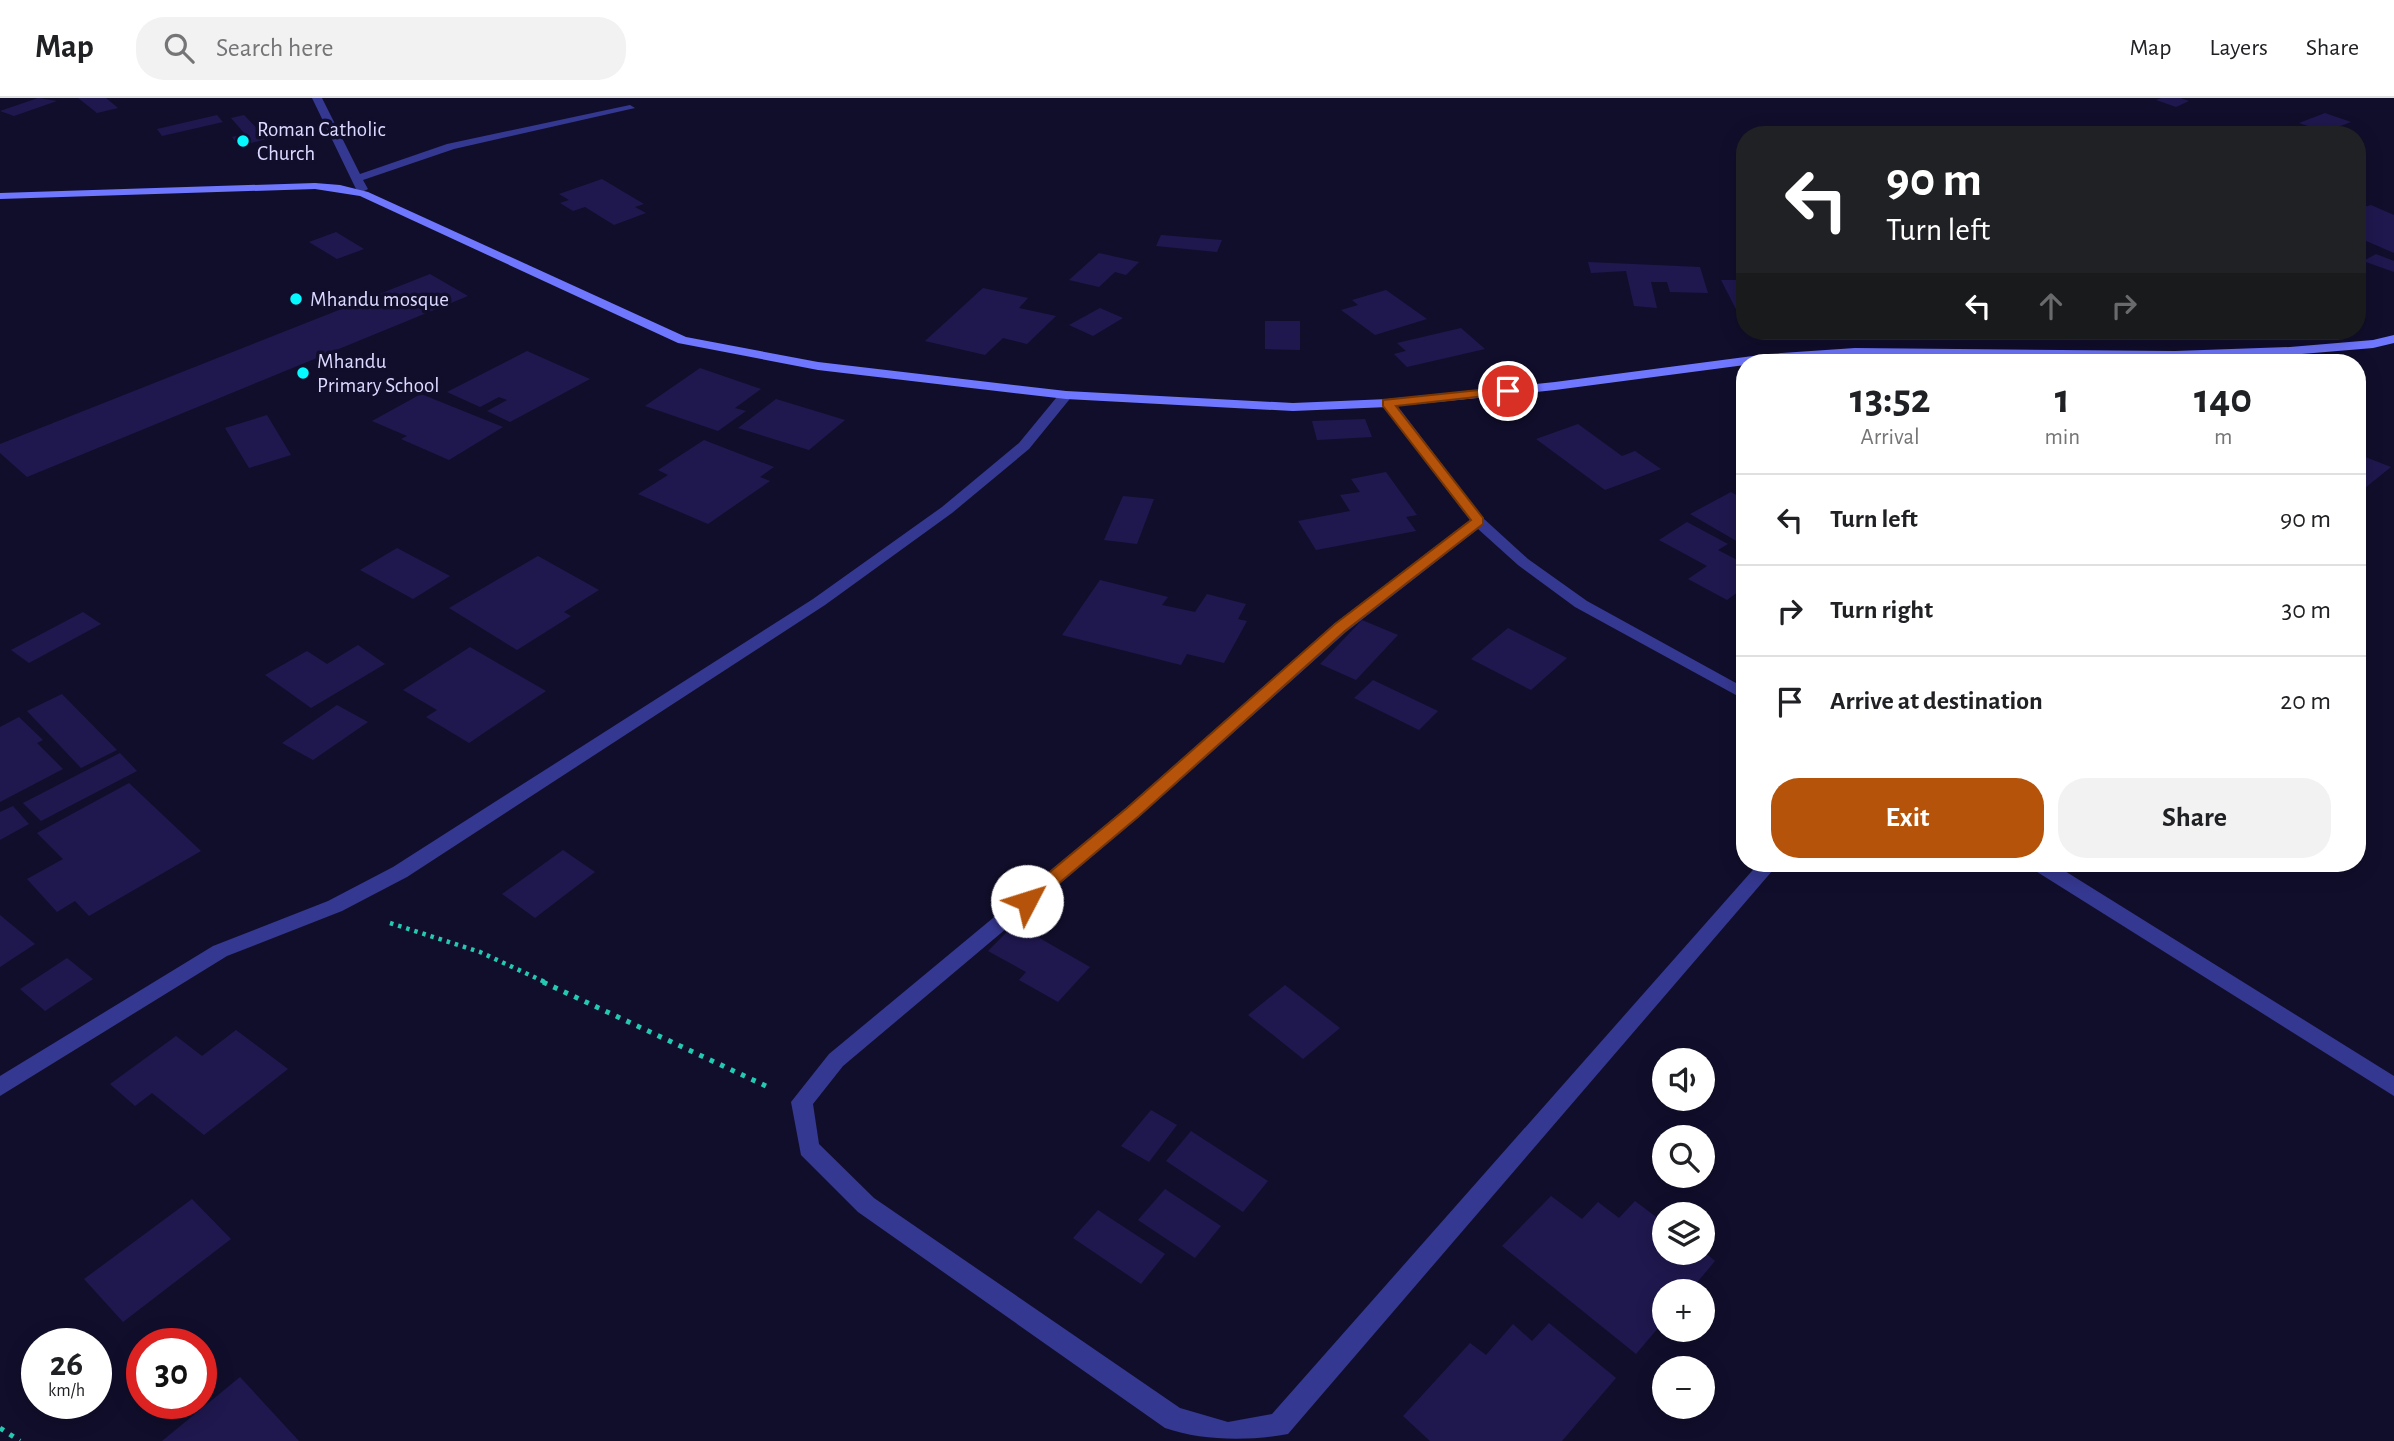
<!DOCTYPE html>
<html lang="en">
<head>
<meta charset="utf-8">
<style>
  body { margin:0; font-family:"Alegreya Sans",sans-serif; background:#f2f2f2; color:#202124; height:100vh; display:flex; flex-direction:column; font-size:26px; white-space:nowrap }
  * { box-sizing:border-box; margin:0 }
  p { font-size:23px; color:#757577 }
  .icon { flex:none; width:38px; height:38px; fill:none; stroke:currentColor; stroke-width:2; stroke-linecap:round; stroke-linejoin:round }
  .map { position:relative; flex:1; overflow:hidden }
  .panel { position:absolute; left:1736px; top:256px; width:630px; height:518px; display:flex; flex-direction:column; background:#fff; border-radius:28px; box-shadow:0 4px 18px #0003 }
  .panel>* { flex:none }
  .banner { position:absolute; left:1736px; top:28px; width:630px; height:214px; border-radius:28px; box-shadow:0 4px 18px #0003; background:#202124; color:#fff; overflow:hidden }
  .tools { position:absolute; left:1652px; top:950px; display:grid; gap:14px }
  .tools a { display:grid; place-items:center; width:63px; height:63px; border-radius:50%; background:#fff; box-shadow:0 4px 18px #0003; font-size:35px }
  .speed { position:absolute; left:21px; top:1230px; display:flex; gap:14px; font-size:35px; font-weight:700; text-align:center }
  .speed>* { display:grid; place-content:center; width:91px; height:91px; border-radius:50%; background:#fff; box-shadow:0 4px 18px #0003; line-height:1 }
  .speed small { font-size:18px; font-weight:400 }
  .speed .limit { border:10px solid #d22; background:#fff; color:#111 }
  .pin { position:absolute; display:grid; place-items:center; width:60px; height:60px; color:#fff; margin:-30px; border:4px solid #fff; border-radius:50%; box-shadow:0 2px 7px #0007 }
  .me { position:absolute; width:77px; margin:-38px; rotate:50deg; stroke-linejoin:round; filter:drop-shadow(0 0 5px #0008) }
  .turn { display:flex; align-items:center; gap:24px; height:147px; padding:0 35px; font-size:32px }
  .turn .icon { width:91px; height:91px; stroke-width:2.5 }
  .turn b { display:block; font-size:49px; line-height:60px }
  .lanes { display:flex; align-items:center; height:66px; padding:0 35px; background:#0003; justify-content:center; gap:35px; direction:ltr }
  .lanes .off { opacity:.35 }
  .eta { display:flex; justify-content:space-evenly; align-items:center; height:119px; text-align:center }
  .eta b { font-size:42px; font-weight:700; line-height:49px }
  .cta { display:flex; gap:14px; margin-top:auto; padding:14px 35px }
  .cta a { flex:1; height:80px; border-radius:28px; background:#b45309; color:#fff; font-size:28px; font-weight:700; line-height:80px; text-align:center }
  .cta a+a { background:#f2f2f2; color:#202124 }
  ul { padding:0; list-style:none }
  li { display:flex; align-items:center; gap:21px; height:91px; padding:0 35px; border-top:2px solid #e0e0e0 }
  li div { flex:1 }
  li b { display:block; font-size:26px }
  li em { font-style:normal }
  header { display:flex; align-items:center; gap:42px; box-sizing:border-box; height:98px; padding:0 35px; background:#fff; border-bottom:2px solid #e0e0e0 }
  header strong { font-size:33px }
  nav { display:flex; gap:38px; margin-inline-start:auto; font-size:24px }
  .search { width:490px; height:63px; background:#f2f2f2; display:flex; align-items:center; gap:18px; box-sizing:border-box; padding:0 24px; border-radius:28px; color:#757577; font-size:26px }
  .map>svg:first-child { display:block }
  .building { fill:#1f184f }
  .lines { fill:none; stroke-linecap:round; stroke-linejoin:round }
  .path-far1 { stroke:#24c9b2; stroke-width:4.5; stroke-dasharray:3.5 5; stroke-linecap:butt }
  .path { stroke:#24c9b2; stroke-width:5; stroke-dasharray:4.5 7; stroke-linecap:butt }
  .street { fill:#353890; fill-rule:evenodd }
  .secondary { fill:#7077ff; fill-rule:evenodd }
  .route { fill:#b45309; stroke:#753606; stroke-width:2 }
  .poi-dot { fill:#05f9ff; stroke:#110e2c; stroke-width:2.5 }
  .labels { text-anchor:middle; stroke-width:7; stroke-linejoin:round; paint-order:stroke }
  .far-poi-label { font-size:21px; fill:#dbd9ff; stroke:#110e2c; text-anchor:start }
</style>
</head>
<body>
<header>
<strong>Map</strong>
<div class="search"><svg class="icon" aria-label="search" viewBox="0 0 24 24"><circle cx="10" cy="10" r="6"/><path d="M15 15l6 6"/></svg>Search here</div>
<nav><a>Map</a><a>Layers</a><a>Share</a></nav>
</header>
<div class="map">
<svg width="2394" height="1343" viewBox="0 0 2394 1343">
  <rect width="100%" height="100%" fill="#110e2c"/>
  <path class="building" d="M38,0L57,3L14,18L0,13Z
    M78,0H106L118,10L97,15Z
    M2161,0H2180L2189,3L2176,9L2156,2Z
    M2325,15L2351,24L2325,34L2299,25Z
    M217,17L223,24L162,38L157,31Z
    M244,17L267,41L239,48L232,39L245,36L231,20Z
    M602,81L644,106L635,109L646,115L614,127L585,109L573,113L560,105L569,102L559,96Z
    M2371,107L2394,117V155L2357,139V111Z
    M336,134L364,151L337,161L309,144Z
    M1161,137L1222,142L1217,154L1156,148Z
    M1099,155L1139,164L1126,177L1115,174L1099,189L1069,182Z
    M2376,156L2394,163V174L2363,163Z
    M1588,164L1700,169L1708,195L1670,194L1667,184H1651L1657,210L1634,208L1626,173L1591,175Z
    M430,176L468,198L27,379L0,355V346Z
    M1721,182H1745V220L1741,221Z
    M983,190L1028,200L1019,210L1056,218L1027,246L1003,240L985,257L925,243Z
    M1386,192L1427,221L1375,237L1341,212L1358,207L1352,202Z
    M1100,210L1123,220L1093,238L1069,227Z
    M1265,223H1300V252L1265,251Z
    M1461,230L1485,251L1407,269L1394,256L1406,253L1397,245Z
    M527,253L590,281L510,324L487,313L507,302L499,299L480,309L447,294Z
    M700,270L761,291L735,310L746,313L718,333L645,308Z
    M421,296L503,329L449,362L401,341L407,338L372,323Z
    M776,301L845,322L809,352L738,330Z
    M267,317L291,357L249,370L225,330Z
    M1365,321L1372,339L1317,342L1312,323Z
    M1578,326L1622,358L1635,353L1661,371L1605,392L1536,341Z
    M704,342L774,369L760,379L770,383L708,426L638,396L668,377L658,372Z
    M2360,357L2391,369L2360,394L2357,393V359Z
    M1386,374L1417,417L1406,419L1416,433L1316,452L1298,423L1350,413L1340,397L1360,394L1351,381Z
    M1731,394L1745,402V448L1690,416Z
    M1123,398L1154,401L1137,446L1104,442Z
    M1687,424L1728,446L1718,452L1745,466V489L1727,502L1688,481L1707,468L1659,442Z
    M397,450L450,478L413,501L360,472Z
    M538,458L599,492L564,514L571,518L517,552L449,510Z
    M1100,482L1168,499L1162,507L1195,514L1207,496L1246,506L1238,521L1247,523L1224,565L1187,556L1181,567L1062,537Z
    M83,514L101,526L29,565L11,552Z
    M1362,522L1398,537L1356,582L1320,566Z
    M1508,530L1567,560L1531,592L1471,561Z
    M358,547L385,566L311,610L265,577L307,553L327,566Z
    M470,549L546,593L469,645L426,619L437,612L403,592Z
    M1373,582L1438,613L1419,632L1354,600Z
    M62,596L117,652L81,670L27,613Z
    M337,607L368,624L313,662L282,645Z
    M19,619L43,642L37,645L63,671L0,704V629Z
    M120,655L137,673L41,723L23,705Z
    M129,685L201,753L89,818L75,803L57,814L27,781L63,761L37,735Z
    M13,708L29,726L0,742V714Z
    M563,752L595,774L535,820L502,796Z
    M0,817L35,846L0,869Z
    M1015,826L1090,869L1058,904L1019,882L1026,874L988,853Z
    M67,860L93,881L45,913L20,891Z
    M1285,887L1340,930L1303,961L1248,917Z
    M236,932L288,971L204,1037L152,995L135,1008L110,986L176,938L202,958Z
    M1151,1012L1177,1027L1149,1064L1121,1048Z
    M1191,1033L1268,1083L1243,1114L1166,1063Z
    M1165,1091L1221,1128L1195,1160L1138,1122Z
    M1551,1098L1582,1121L1598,1104L1619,1120L1635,1103L1664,1125V1155L1703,1153L1715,1163L1689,1194H1664V1223L1636,1256L1502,1148Z
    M192,1101L231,1141L123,1224L84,1181Z
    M1098,1112L1165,1156L1141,1186L1073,1140Z
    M1549,1225L1616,1280L1562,1343H1430L1403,1318L1470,1245L1486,1257L1513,1226L1532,1243Z
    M240,1279L299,1343H162Z"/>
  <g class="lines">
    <path class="path-far1" d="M390,825L480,854L547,885"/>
    <path class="path" d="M543,884L766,988
      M0,1330L20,1343"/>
    <path class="street" d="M312,0H322L360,76L447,46L630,7L635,10L454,51L363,82L368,91L362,94L356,91Z
      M1066,293L1073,297L1029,351L952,415L825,507L407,779L342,813L227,858L0,998V978L213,848L328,803L393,769L813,501L942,409L1019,345L1061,294Z
      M1388,301L1393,302L1483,420L1528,461L1587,503L1745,590V602L1575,509L1518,467L1478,431L1346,534L1139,719L843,968L813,1006L819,1046L874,1100L1180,1310L1228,1324L1272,1316L1759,765H1779L1288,1336C1250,1343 1202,1343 1165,1330L858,1114L801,1057L791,1004L829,956L1127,709L1334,526L1470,422L1381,305Z
      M2029,765H2052L2394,978V998L2031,770Z"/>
    <path class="secondary" d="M315,85L340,87L368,94L686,239L818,264L1066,293L1293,305L1388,301L1555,284L1768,256L1855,250L2175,253L2290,249L2373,242L2394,237V245L2373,250L2290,257L2175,261L1855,258L1745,264V267L1555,292L1388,309L1293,313L1066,301L818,272L678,245L360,98L315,91L0,101V95Z"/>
  </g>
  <path class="route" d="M1508,289L1512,290V295L1396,308L1483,420V426L1345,533L1139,718L1033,807H1021L1018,803L1021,798L1127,710L1335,526L1471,422L1383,308V302Z"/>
  <g class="poi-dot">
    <circle cx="243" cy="43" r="7"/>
    <circle cx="296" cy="201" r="7"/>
    <circle cx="303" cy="275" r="7"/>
  </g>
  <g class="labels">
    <g class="far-poi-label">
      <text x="257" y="38">Roman Catholic<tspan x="257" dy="24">Church</tspan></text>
      <text x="310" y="208">Mhandu mosque</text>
      <text x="317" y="270">Mhandu<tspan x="317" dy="24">Primary School</tspan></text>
    </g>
  </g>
</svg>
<div class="tools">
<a><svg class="icon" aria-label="sound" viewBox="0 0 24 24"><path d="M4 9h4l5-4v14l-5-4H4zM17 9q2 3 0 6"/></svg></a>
<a><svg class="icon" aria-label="search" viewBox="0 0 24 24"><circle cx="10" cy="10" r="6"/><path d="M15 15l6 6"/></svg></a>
<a><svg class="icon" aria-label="layers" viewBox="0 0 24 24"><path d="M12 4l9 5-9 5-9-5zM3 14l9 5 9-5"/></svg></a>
<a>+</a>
<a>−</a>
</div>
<div class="speed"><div>26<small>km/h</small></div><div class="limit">30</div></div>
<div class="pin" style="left:1508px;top:293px;background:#d93025"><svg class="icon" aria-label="arrive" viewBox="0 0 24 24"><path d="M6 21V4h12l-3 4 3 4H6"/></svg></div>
<svg class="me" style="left:1027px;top:803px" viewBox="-20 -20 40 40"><circle r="19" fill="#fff"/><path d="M0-13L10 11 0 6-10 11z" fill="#b45309"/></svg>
<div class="banner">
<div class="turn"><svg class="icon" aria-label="left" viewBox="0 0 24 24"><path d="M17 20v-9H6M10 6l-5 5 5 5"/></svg><div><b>90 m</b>Turn left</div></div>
<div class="lanes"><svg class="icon" aria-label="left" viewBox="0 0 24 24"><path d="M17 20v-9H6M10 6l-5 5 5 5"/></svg><svg class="icon off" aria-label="ahead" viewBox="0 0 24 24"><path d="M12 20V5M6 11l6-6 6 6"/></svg><svg class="icon off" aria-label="right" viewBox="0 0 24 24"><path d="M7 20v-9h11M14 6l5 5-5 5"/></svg></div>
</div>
<section class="panel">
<div class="eta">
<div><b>13:52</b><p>Arrival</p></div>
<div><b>1</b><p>min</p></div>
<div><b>140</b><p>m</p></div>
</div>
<ul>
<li><svg class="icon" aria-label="left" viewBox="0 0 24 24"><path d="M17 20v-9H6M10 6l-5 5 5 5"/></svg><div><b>Turn left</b></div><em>90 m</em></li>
<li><svg class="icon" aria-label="right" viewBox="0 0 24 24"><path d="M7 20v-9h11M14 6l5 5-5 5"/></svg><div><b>Turn right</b></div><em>30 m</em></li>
<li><svg class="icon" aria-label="arrive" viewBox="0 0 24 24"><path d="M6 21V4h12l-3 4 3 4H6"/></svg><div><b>Arrive at destination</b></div><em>20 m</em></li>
</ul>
<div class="cta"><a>Exit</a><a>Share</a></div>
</section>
</div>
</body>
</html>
